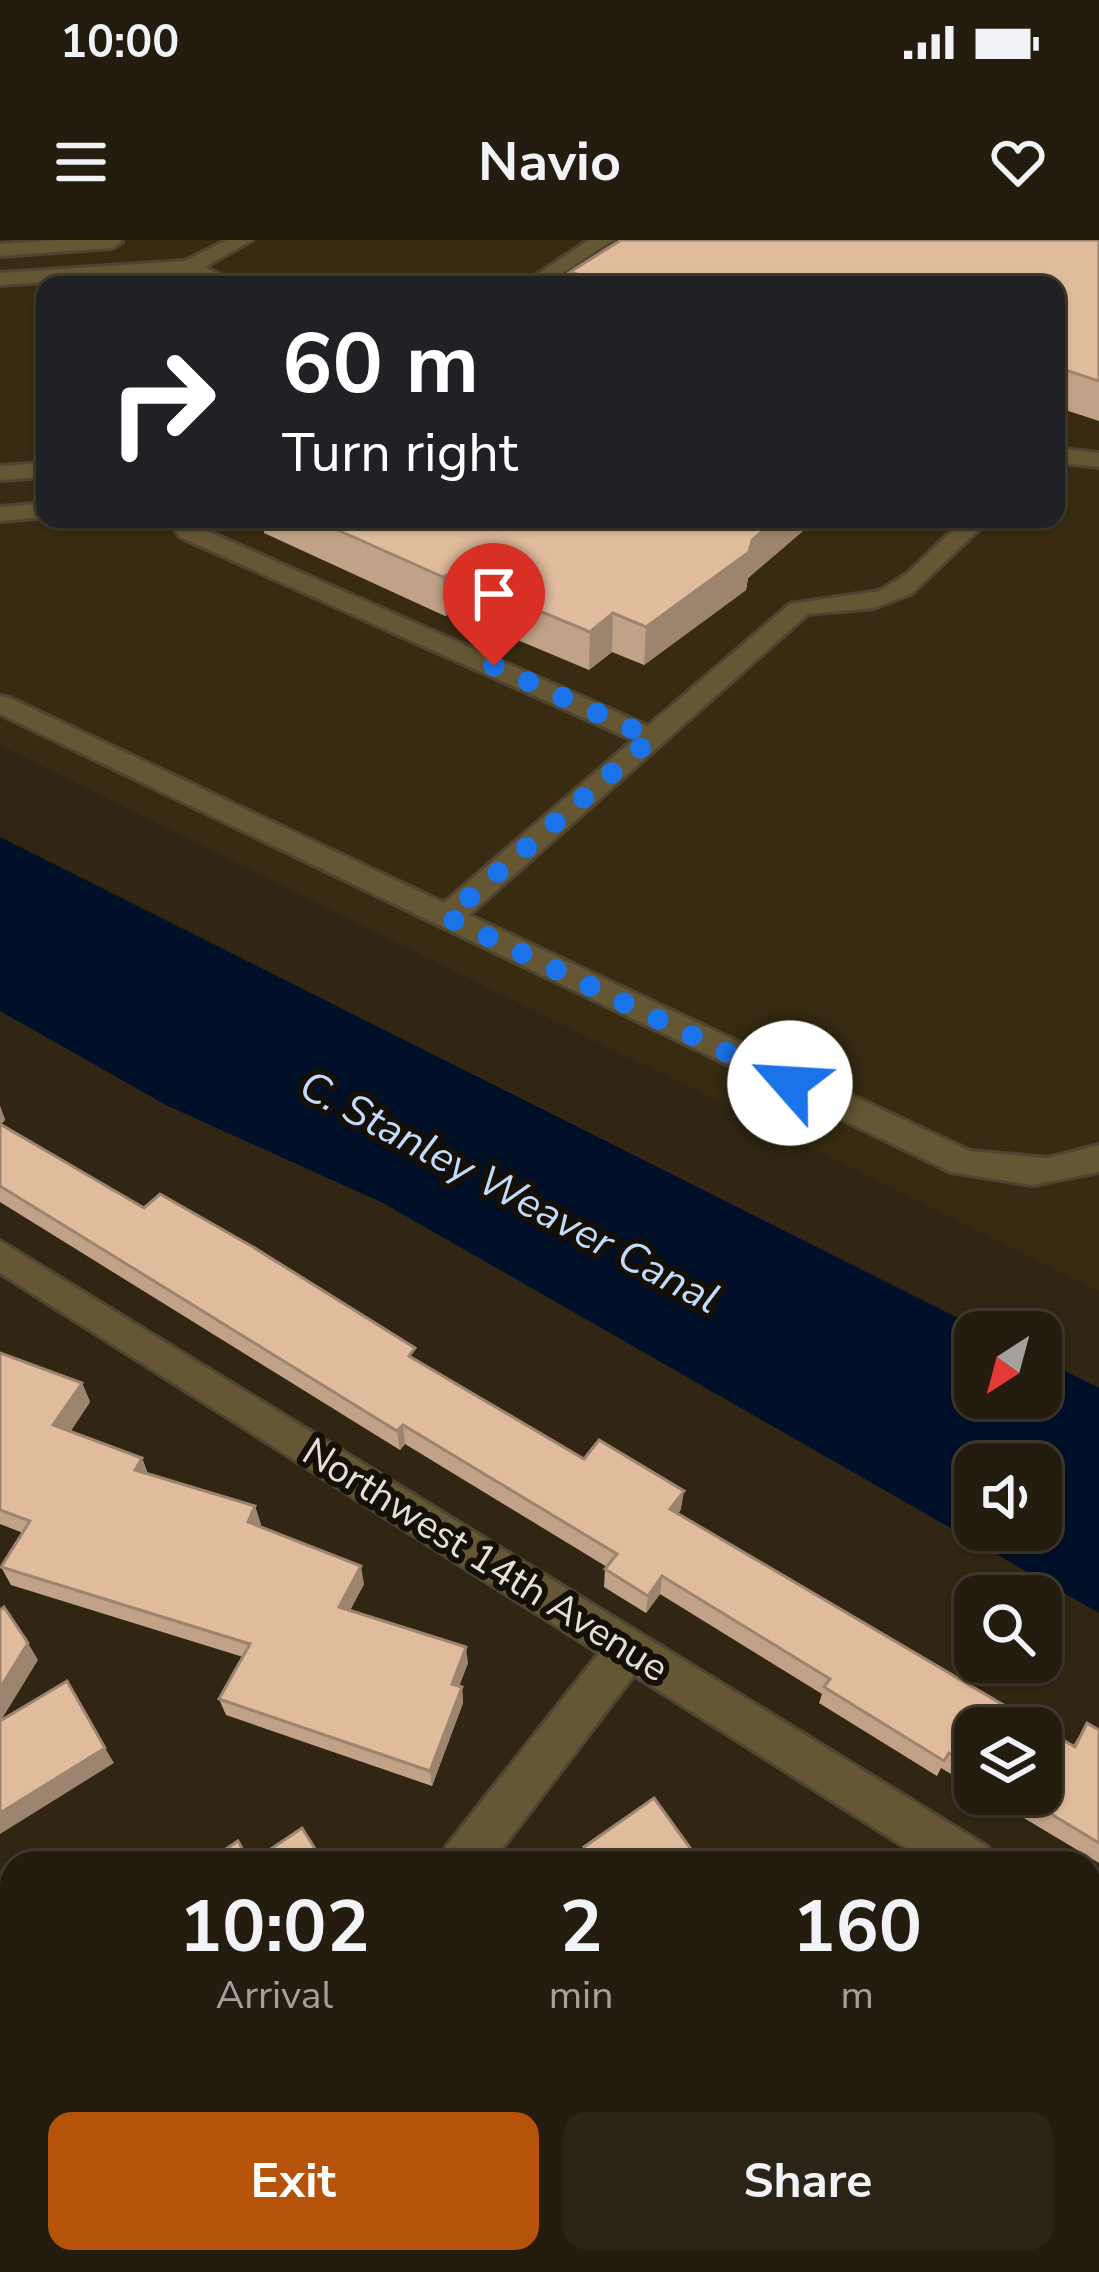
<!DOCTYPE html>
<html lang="en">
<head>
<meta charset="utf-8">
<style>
  body { margin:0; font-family:"Nunito Sans",sans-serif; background:#2c2517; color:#f1f3f6; height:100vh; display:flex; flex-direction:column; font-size:45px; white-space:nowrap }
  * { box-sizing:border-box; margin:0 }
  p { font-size:39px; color:#a3a19e }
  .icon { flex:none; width:66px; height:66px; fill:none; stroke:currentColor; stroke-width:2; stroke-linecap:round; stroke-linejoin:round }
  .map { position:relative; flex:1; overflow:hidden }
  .drawer { position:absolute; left:0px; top:1611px; width:1101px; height:423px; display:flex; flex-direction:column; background:#241c0e; border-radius:36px 36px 0 0; box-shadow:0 3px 9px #0004,0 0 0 3px #413a2e }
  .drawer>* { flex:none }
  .banner { position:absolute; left:36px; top:36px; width:1029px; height:252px; border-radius:24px; box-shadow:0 3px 9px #0004,0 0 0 3px #413a2e; background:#202124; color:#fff; overflow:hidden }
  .needle { width:78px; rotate:216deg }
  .controls { position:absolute; left:954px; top:1071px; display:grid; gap:24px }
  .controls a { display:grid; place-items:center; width:108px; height:108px; border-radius:24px; background:#241c0e; box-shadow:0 3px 9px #0004,0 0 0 3px #413a2e; font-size:60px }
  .pin { position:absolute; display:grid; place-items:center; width:102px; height:102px; color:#fff; margin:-123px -51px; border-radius:50% 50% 50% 0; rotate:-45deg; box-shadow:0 0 12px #0007 }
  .pin .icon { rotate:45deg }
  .me { position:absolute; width:132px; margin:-66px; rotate:296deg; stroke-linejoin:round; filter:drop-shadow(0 0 9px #0008) }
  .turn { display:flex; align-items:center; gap:42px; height:252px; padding:0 48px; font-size:54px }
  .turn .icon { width:156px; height:156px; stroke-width:2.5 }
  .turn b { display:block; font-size:84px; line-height:102px }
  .eta { display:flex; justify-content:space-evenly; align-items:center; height:204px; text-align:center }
  .eta b { font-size:72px; font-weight:700; line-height:84px }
  .cta { display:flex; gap:24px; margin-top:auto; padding:24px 48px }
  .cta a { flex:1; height:138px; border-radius:24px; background:#b45309; color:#fff; font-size:48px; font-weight:700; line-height:138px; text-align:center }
  .cta a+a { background:#2c2517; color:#f1f3f6 }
  .status { display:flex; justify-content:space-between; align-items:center; height:84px; padding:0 60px; background:#241c0e; direction:ltr }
  .status svg { height:33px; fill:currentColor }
  header { display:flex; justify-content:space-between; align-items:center; height:156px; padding:0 48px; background:#241c0e; font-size:54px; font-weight:700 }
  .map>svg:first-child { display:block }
  .built { fill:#382b11; fill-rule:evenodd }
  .water { fill:#001029; fill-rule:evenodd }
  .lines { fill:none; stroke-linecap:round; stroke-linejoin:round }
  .minor-casing { stroke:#4d4432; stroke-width:6 }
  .minor { fill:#655634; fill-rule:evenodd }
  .wall { fill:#c1a287 }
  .shaded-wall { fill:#9d846e }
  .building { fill:#e0bc9d; stroke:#9d846e; stroke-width:3 }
  .route { stroke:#1a73e8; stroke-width:21; stroke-dasharray:0 37.8 }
  .labels { text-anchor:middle; stroke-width:12; stroke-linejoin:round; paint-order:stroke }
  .street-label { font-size:39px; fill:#e6e0d4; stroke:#141008 }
  .water-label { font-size:42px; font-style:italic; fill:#c1dcfc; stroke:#141008 }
</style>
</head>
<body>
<div class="status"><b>10:00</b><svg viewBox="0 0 49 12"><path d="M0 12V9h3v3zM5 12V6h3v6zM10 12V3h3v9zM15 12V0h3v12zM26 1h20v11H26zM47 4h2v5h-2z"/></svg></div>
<header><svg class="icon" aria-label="menu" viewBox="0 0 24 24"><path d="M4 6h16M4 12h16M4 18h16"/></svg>Navio<svg class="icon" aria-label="heart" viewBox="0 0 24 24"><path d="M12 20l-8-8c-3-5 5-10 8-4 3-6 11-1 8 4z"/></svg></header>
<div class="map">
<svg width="1099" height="2032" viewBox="0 0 1099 2032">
  <rect width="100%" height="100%" fill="#302613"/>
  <path class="built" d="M0,0H1099V1051L0,505ZM45,45H1056V279H45Z"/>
  <path class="water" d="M0,597L986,1092H975V1158H1041V1119L1099,1148V1373L383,963L166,865L0,771ZM975,1224H1041V1290H975Z"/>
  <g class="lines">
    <defs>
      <path id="minor" d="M57,0H120L122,2L112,8L0,16V4Z
        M227,0H252L205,27L239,45H212L186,33L0,45V33L185,21Z
        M589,0H613L545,45H521Z
        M1056,208L1099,213V227L1056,222Z
        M45,223V237L0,240V226Z
        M45,263V277L0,281V267Z
        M167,279H192L198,287L648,486L790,364L879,351L908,333L964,279H990L911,354L874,368L808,374L469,675L970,911L1048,918L1099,905V932L1032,945L951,932L0,474V456L10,458L444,663L633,500L180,297Z
        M0,1001L988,1607L995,1623H930L634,1435L491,1623H439L446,1607L599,1413L0,1033Z
        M1089,1678L1099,1683V1732L1089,1727Z
        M0,1704L12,1709V1763L0,1758Z
        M1089,1738L1099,1742V1861L1089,1865Z
        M123,2022H179L175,2032H119Z
        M976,2022H1029L1025,2032H972Z"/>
    </defs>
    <use href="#minor" class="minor-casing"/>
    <use href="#minor" class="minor"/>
  </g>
  <path class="wall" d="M1099,0V181L1056,167V45H570V32Z
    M262,279H817L748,338L746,350L644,425L612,412L589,430L453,373L445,376L264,293Z
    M0,866L5,880L1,884L144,968L416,1121L584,1219L681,1269L678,1274L1073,1506L1087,1483L1099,1490V1623L984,1554H1041L975,1488V1548L941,1528L937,1536L819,1463L822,1454L660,1354L646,1373L604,1347L605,1329L607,1327L405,1204L400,1210L0,962Z
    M0,1113L82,1143L90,1162L70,1192L142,1218L148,1234L255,1266L261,1285L260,1287L364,1344L350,1370L468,1423L459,1446L462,1447L463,1463L432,1546L226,1475L219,1459L243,1417L11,1345L1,1327L23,1293L0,1284Z
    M584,1607L701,1623H585L584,1620Z"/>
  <path class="shaded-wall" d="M777,279H817L748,338L746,350L644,425L646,387Z
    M451,334L453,373L445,376L443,337Z
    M613,373L612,412L589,430L590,392Z
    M0,866L5,880L0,885Z
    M82,1143L90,1162L62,1204L53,1185Z
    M403,1185L405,1204L400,1210L397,1191Z
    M142,1218L149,1237L135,1230Z
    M684,1251L681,1269L668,1287L670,1269Z
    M255,1266L261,1285L253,1301L248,1282Z
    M361,1326L364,1344L343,1384L339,1367Z
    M662,1336L660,1354L646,1373L648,1356Z
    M28,1403L38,1420L0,1482V1448Z
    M466,1407L468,1423L454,1460L452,1444Z
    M462,1447L463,1463L432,1546L430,1531Z
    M105,1508L114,1523L0,1594V1573Z
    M12,1970V1995L0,2012V1987Z"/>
  <path class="building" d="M621,0H1099V141L1056,127V45H611L570,32Z
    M313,279H777L752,300L749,312L646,387L613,373L590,392L451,334L443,337Z
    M0,884L144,968L160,954L253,1007L415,1108L409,1116L584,1219L599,1200L684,1251L670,1269L1075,1507L1087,1483L1099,1490V1603L1018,1554H1041V1488H975V1528L949,1513L944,1521L824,1447L830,1439L662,1336L648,1356L605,1329L617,1314L403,1185L397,1191L0,946Z
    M0,1113L82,1143L53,1185L142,1218L135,1230L255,1266L248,1282L361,1326L339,1367L466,1407L452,1444L462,1447L430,1531L219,1459L250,1404L1,1327L30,1281L0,1270Z
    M4,1367L28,1403L0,1448V1370Z
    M67,1441L105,1508L0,1573V1481Z
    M654,1558L701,1623H595L584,1607Z
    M302,1588L324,1623H205L238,1601L250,1623Z
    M0,1893L12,1902V1970L0,1987Z
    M329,2022H455L462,2032H336Z
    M634,2022L696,2023L899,2022L896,2032H632Z"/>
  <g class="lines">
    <path class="route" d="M494,426L652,498L447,677L790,843"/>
  </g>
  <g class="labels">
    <g class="street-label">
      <text transform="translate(486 1319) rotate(32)" y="14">Northwest 14th Avenue</text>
    </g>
    <g class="water-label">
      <text transform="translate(510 951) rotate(28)" y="15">C. Stanley Weaver Canal</text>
    </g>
  </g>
</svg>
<div class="controls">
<a><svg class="needle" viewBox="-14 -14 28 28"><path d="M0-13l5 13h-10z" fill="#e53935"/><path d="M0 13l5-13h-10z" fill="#a3a19e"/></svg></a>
<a><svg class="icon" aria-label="sound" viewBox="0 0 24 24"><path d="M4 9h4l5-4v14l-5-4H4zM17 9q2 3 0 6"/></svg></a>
<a><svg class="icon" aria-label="search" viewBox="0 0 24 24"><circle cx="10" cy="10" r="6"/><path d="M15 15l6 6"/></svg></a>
<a><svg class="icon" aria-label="layers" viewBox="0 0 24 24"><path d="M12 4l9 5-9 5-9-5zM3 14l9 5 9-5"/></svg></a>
</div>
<div class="pin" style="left:494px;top:426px;background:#d93025"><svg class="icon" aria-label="arrive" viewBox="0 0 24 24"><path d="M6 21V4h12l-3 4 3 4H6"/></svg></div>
<svg class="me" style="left:790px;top:843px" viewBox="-20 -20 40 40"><circle r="19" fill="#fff"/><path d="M0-13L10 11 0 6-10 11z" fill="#1a73e8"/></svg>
<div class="banner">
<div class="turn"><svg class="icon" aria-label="right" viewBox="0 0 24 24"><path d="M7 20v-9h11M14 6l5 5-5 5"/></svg><div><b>60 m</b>Turn right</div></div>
</div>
<section class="drawer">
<div class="eta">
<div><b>10:02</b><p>Arrival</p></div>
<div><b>2</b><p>min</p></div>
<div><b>160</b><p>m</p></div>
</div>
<div class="cta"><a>Exit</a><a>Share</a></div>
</section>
</div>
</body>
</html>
